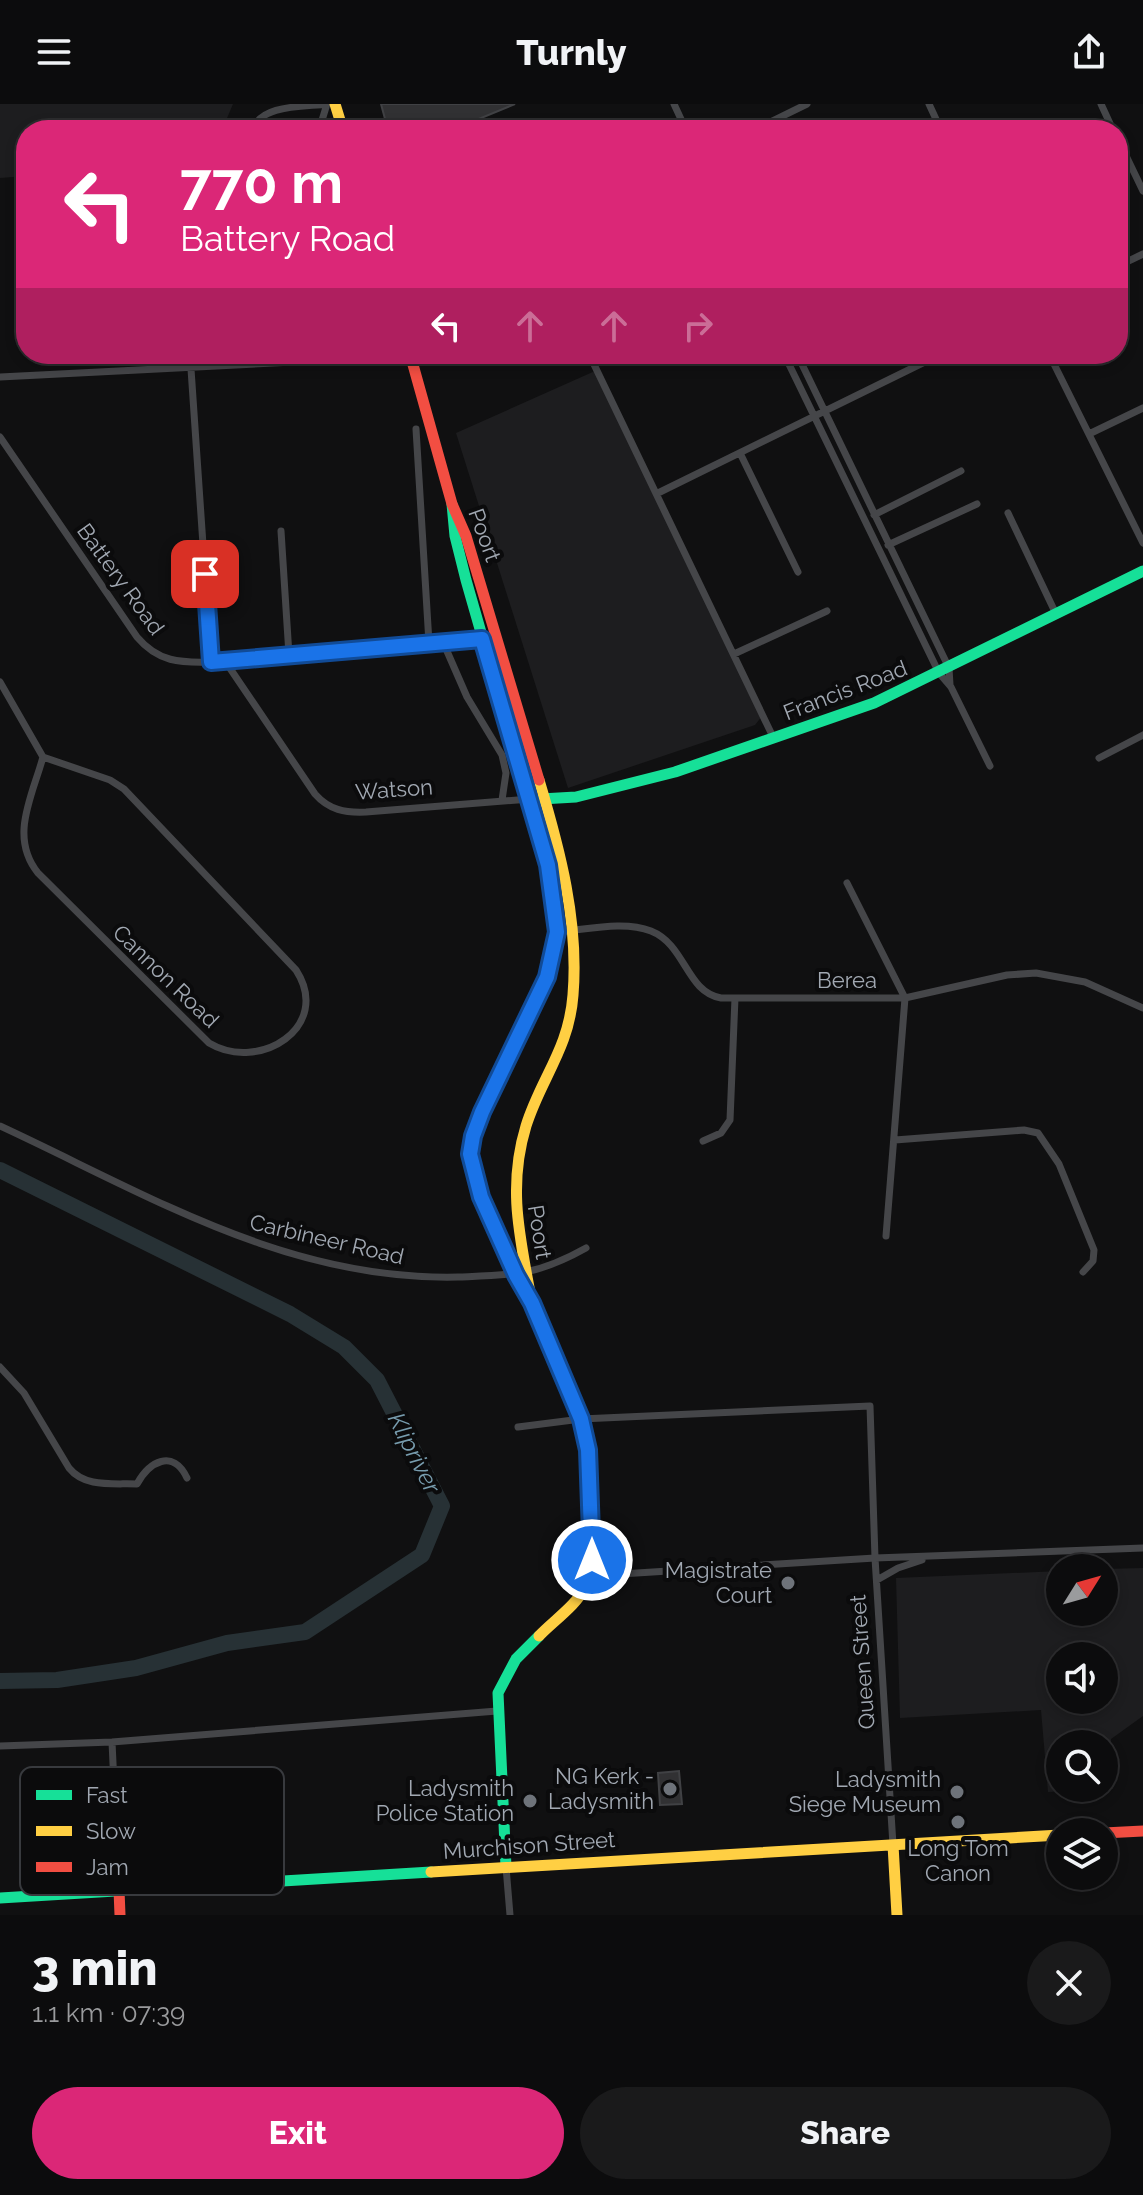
<!DOCTYPE html>
<html lang="en">
<head>
<meta charset="utf-8">
<style>
  body { margin:0; font-family:Raleway,sans-serif; background:#1a1a1b; color:#f1f3f6; height:100vh; display:flex; flex-direction:column; font-size:30px; white-space:nowrap }
  * { box-sizing:border-box; margin:0 }
  p { font-size:26px; color:#9a9b9d }
  .icon { flex:none; width:44px; height:44px; fill:none; stroke:currentColor; stroke-width:2; stroke-linecap:round; stroke-linejoin:round }
  .map { position:relative; height:1811px; overflow:hidden }
  .drawer { display:flex; flex-direction:column; background:#0c0c0d; flex:1 }
  .drawer>* { flex:none }
  .banner { position:absolute; left:16px; top:16px; width:1112px; height:244px; border-radius:32px; box-shadow:0 4px 12px #0003,0 0 0 2px #2c2c2e; background:#db2777; color:#fff; overflow:hidden }
  .needle { width:52px; rotate:53deg }
  .fabs { position:absolute; left:1046px; top:1450px; display:grid; gap:16px }
  .fabs a { display:grid; place-items:center; width:72px; height:72px; border-radius:50%; background:#0c0c0d; box-shadow:0 4px 12px #0003,0 0 0 2px #2c2c2e; font-size:40px }
  .pin { position:absolute; display:grid; place-items:center; width:68px; height:68px; color:#fff; margin:-34px; border-radius:16px; box-shadow:0 4px 12px #0006 }
  .me { position:absolute; width:88px; margin:-44px; rotate:0deg; stroke-linejoin:round; filter:drop-shadow(0 0 6px #0008) }
  .turn { display:flex; align-items:center; gap:28px; height:168px; padding:0 32px; font-size:36px }
  .turn .icon { width:104px; height:104px; stroke-width:2.5 }
  .turn b { display:block; font-size:56px; line-height:68px }
  .lanes { display:flex; align-items:center; height:76px; padding:0 32px; background:#0003; justify-content:center; gap:40px; direction:ltr }
  .lanes .off { opacity:.35 }
  .round { display:grid; place-items:center; flex:none; width:84px; height:84px; border-radius:42px; background:#1a1a1b }
  .summary { display:flex; align-items:center; justify-content:space-between; height:136px; padding:0 32px }
  h1 { font-size:48px; font-weight:800; line-height:60px }
  .primary-button { display:flex; gap:16px; margin-top:auto; padding:16px 32px }
  .primary-button a { flex:1; height:92px; border-radius:48px; background:#db2777; color:#fff; font-size:32px; font-weight:800; line-height:92px; text-align:center }
  .primary-button a+a { background:#1a1a1b; color:#f1f3f6 }
  header { display:flex; justify-content:space-between; align-items:center; height:104px; padding:0 32px; background:#0c0c0d; font-size:36px; font-weight:800 }
  .map>svg:first-child { display:block }
  .built { fill:#1d1d1f; fill-rule:evenodd }
  .lines { fill:none; stroke-linecap:round; stroke-linejoin:round }
  .river { stroke:#273135; stroke-width:16 }
  .building { fill:#313133; stroke:#404144; stroke-width:2 }
  .street { stroke:#454649; stroke-width:7 }
  .fast { stroke:#16e098; stroke-width:11 }
  .slow { stroke:#ffcf43; stroke-width:11 }
  .jam { stroke:#f24e42; stroke-width:11 }
  .route-casing { stroke:#114b97; stroke-width:20 }
  .route { stroke:#1a73e8; stroke-width:14 }
  .poi-dot { fill:#6e737a; stroke:#0b0b0c; stroke-width:3 }
  .labels { text-anchor:middle; stroke-width:8; stroke-linejoin:round; paint-order:stroke }
  .street-label { font-size:22px; fill:#a1a8b2; stroke:#0b0b0c }
  .poi-label { font-size:22px; fill:#a1a8b2; stroke:#0b0b0c; text-anchor:end }
  .water-label { font-size:24px; font-style:italic; fill:#779cae; stroke:#0b0b0c }
  .key { fill:#0b0b0c; stroke:#383a3e; stroke-width:2 }
  .key-label { font-size:22px; fill:#a1a8b2 }
</style>
</head>
<body>
<header><svg class="icon" aria-label="menu" viewBox="0 0 24 24"><path d="M4 6h16M4 12h16M4 18h16"/></svg>Turnly<svg class="icon" aria-label="share" viewBox="0 0 24 24"><path d="M12 15V3M7 8l5-5 5 5M5 13v7h14v-7"/></svg></header>
<div class="map">
<svg width="1143" height="1811" viewBox="0 0 1143 1811">
  <rect width="100%" height="100%" fill="#101011"/>
  <path class="built" d="M0,0H233L222,26H26V72L0,74Z
    M595,267L762,612L755,621L568,684L456,329Z
    M1143,1464V1612L1111,1635L1113,1685L1048,1688L1041,1606L900,1614L896,1474L1060,1467V1508H1104V1465ZM1104,1552V1596H1060V1552ZM1060,1640H1104V1684H1060Z"/>
  <g class="lines">
    <path class="river" d="M0,1066L290,1210L344,1243L377,1276L442,1402L422,1451L305,1528L227,1539L136,1564L57,1576L0,1577"/>
  </g>
  <path class="building" d="M381,0H515L452,26H388Z
    M679,1667L682,1700L660,1701L658,1669Z"/>
  <g class="lines">
    <path class="street" d="M674,0L686,26
      M929,0L941,26
      M1101,0L1113,26
      M253,26C260,0 305,3 327,0
      M319,26L327,0
      M754,26L807,0
      M1118,35L1143,87
      M1118,162L1143,150
      M589,250L774,635
      M784,250L939,569L951,583L990,662
      M797,250L949,564L950,581
      M1049,250L1143,439
      M191,265L211,558
      M0,273L411,252
      M416,325L429,539
      M1089,330L1143,304
      M0,333L137,533C158,558 180,559 211,558L496,534
      M740,349L798,468
      M658,389L941,250
      M1008,409L1056,510
      M874,411L961,367
      M281,427L289,551
      M888,441L977,400
      M443,538L467,593L502,651L506,669L502,696
      M734,550L827,507
      M225,557L315,690C329,706 345,709 366,708L530,695
      M0,578L43,653L110,676L124,685L296,866C333,923 259,969 209,939L38,769C9,733 32,693 43,653
      M1099,654L1143,631
      M847,779L905,894L886,1132
      M557,828C586,826 623,816 651,827C686,841 686,888 721,894H905L1007,871L1036,869L1085,878L1143,904
      M0,1022C149,1091 287,1177 458,1173C513,1171 536,1172 586,1144
      M895,1036L1024,1026L1038,1029L1059,1060L1094,1146L1093,1157L1083,1168
      M703,1037L721,1029L730,1016L735,894
      M0,1263L24,1289L69,1364C85,1384 113,1379 137,1380C149,1358 173,1344 187,1374
      M518,1323L581,1315L870,1302L875,1454L893,1741
      M589,1472L875,1454L1143,1444
      M877,1476L898,1464L922,1456
      M112,1638L119,1786
      M0,1642L112,1638L497,1607
      M506,1763L510,1811"/>
    <path class="fast" d="M452,400L455,432L466,476L529,696
      M541,695L576,693L675,668L874,599L1143,467
      M506,1763L498,1589L516,1555L539,1532
      M0,1794L431,1768"/>
    <path class="slow" d="M335,0L343,26
      M473,1031C466,1093 508,1148 533,1201C566,1272 592,1332 592,1411C592,1435 594,1461 585,1483C577,1501 552,1518 539,1532
      M530,1189C519,1129 508,1081 526,1022C541,974 569,945 573,891C579,818 560,746 539,676
      M893,1741L897,1811
      M431,1768L1060,1731"/>
    <path class="jam" d="M410,250L452,400L466,432L539,676
      M473,1031L541,887L557,828L548,761L529,696
      M1104,1729L1143,1727
      M119,1786L120,1811"/>
  </g>
  <g class="lines">
    <defs>
      <path id="route" d="M205,470L211,558L482,535L548,761L557,828L547,873L482,1008L473,1032L470,1050L481,1093L516,1171L532,1199L581,1315L588,1346L592,1456"/>
    </defs>
    <use href="#route" class="route-casing"/>
    <use href="#route" class="route"/>
  </g>
  <g class="poi-dot">
    <circle cx="788" cy="1479" r="8"/>
    <circle cx="670" cy="1685" r="8"/>
    <circle cx="957" cy="1688" r="8"/>
    <circle cx="530" cy="1697" r="8"/>
    <circle cx="958" cy="1718" r="8"/>
  </g>
  <g class="labels">
    <g class="street-label">
      <text transform="translate(485 431) rotate(70)" y="8">Poort</text>
      <text transform="translate(121 475) rotate(54)" y="8">Battery Road</text>
      <text transform="translate(845 586) rotate(-21)" y="8">Francis Road</text>
      <text transform="translate(394 685) rotate(-4)" y="8">Watson</text>
      <text transform="translate(166 872) rotate(44)" y="8">Cannon Road</text>
      <text x="847" y="884">Berea</text>
      <text transform="translate(540 1128) rotate(81)" y="8">Poort</text>
      <text transform="translate(327 1135) rotate(13)" y="8">Carbineer Road</text>
      <text transform="translate(862 1558) rotate(-94)" y="8">Queen Street</text>
      <text transform="translate(529 1741) rotate(-4)" y="8">Murchison Street</text>
    </g>
    <g class="poi-label">
      <text x="772" y="1474">Magistrate<tspan x="772" dy="25">Court</tspan></text>
      <text x="654" y="1680">NG Kerk -<tspan x="654" dy="25">Ladysmith</tspan></text>
      <text x="941" y="1683">Ladysmith<tspan x="941" dy="25">Siege Museum</tspan></text>
      <text x="514" y="1692">Ladysmith<tspan x="514" dy="25">Police Station</tspan></text>
      <text x="958" y="1752" text-anchor="middle">Long Tom<tspan x="958" dy="25">Canon</tspan></text>
    </g>
    <g class="water-label">
      <text transform="translate(414 1349) rotate(63)" y="8">Klipriver</text>
    </g>
  </g>
  <rect x="20" y="1663" width="264" height="128" rx="12" class="key"/>
  <rect x="36" y="1686" width="36" height="10" fill="#16e098"/>
  <rect x="36" y="1722" width="36" height="10" fill="#ffcf43"/>
  <rect x="36" y="1758" width="36" height="10" fill="#f24e42"/>
  <g class="key-label">
    <text x="86" y="1699">Fast</text>
    <text x="86" y="1735">Slow</text>
    <text x="86" y="1771">Jam</text>
  </g>
</svg>
<div class="fabs">
<a><svg class="needle" viewBox="-14 -14 28 28"><path d="M0-13l5 13h-10z" fill="#e53935"/><path d="M0 13l5-13h-10z" fill="#9a9b9d"/></svg></a>
<a><svg class="icon" aria-label="sound" viewBox="0 0 24 24"><path d="M4 9h4l5-4v14l-5-4H4zM17 9q2 3 0 6"/></svg></a>
<a><svg class="icon" aria-label="search" viewBox="0 0 24 24"><circle cx="10" cy="10" r="6"/><path d="M15 15l6 6"/></svg></a>
<a><svg class="icon" aria-label="layers" viewBox="0 0 24 24"><path d="M12 4l9 5-9 5-9-5zM3 14l9 5 9-5"/></svg></a>
</div>
<div class="pin" style="left:205px;top:470px;background:#d93025"><svg class="icon" aria-label="arrive" viewBox="0 0 24 24"><path d="M6 21V4h12l-3 4 3 4H6"/></svg></div>
<svg class="me" style="left:592px;top:1456px" viewBox="-20 -20 40 40"><circle r="17" fill="#1a73e8" stroke="#fff" stroke-width="3"/><path d="M0-11L8 9 0 5-8 9z" fill="#fff"/></svg>
<div class="banner">
<div class="turn"><svg class="icon" aria-label="left" viewBox="0 0 24 24"><path d="M17 20v-9H6M10 6l-5 5 5 5"/></svg><div><b>770 m</b>Battery Road</div></div>
<div class="lanes"><svg class="icon" aria-label="left" viewBox="0 0 24 24"><path d="M17 20v-9H6M10 6l-5 5 5 5"/></svg><svg class="icon off" aria-label="ahead" viewBox="0 0 24 24"><path d="M12 20V5M6 11l6-6 6 6"/></svg><svg class="icon off" aria-label="ahead" viewBox="0 0 24 24"><path d="M12 20V5M6 11l6-6 6 6"/></svg><svg class="icon off" aria-label="right" viewBox="0 0 24 24"><path d="M7 20v-9h11M14 6l5 5-5 5"/></svg></div>
</div>
</div>
<section class="drawer">
<div class="summary"><div><h1>3 min</h1><p>1.1 km · 07:39</p></div><a class="round"><svg class="icon" aria-label="close" viewBox="0 0 24 24"><path d="M6 6l12 12M18 6L6 18"/></svg></a></div>
<div class="primary-button"><a>Exit</a><a>Share</a></div>
</section>
</body>
</html>
